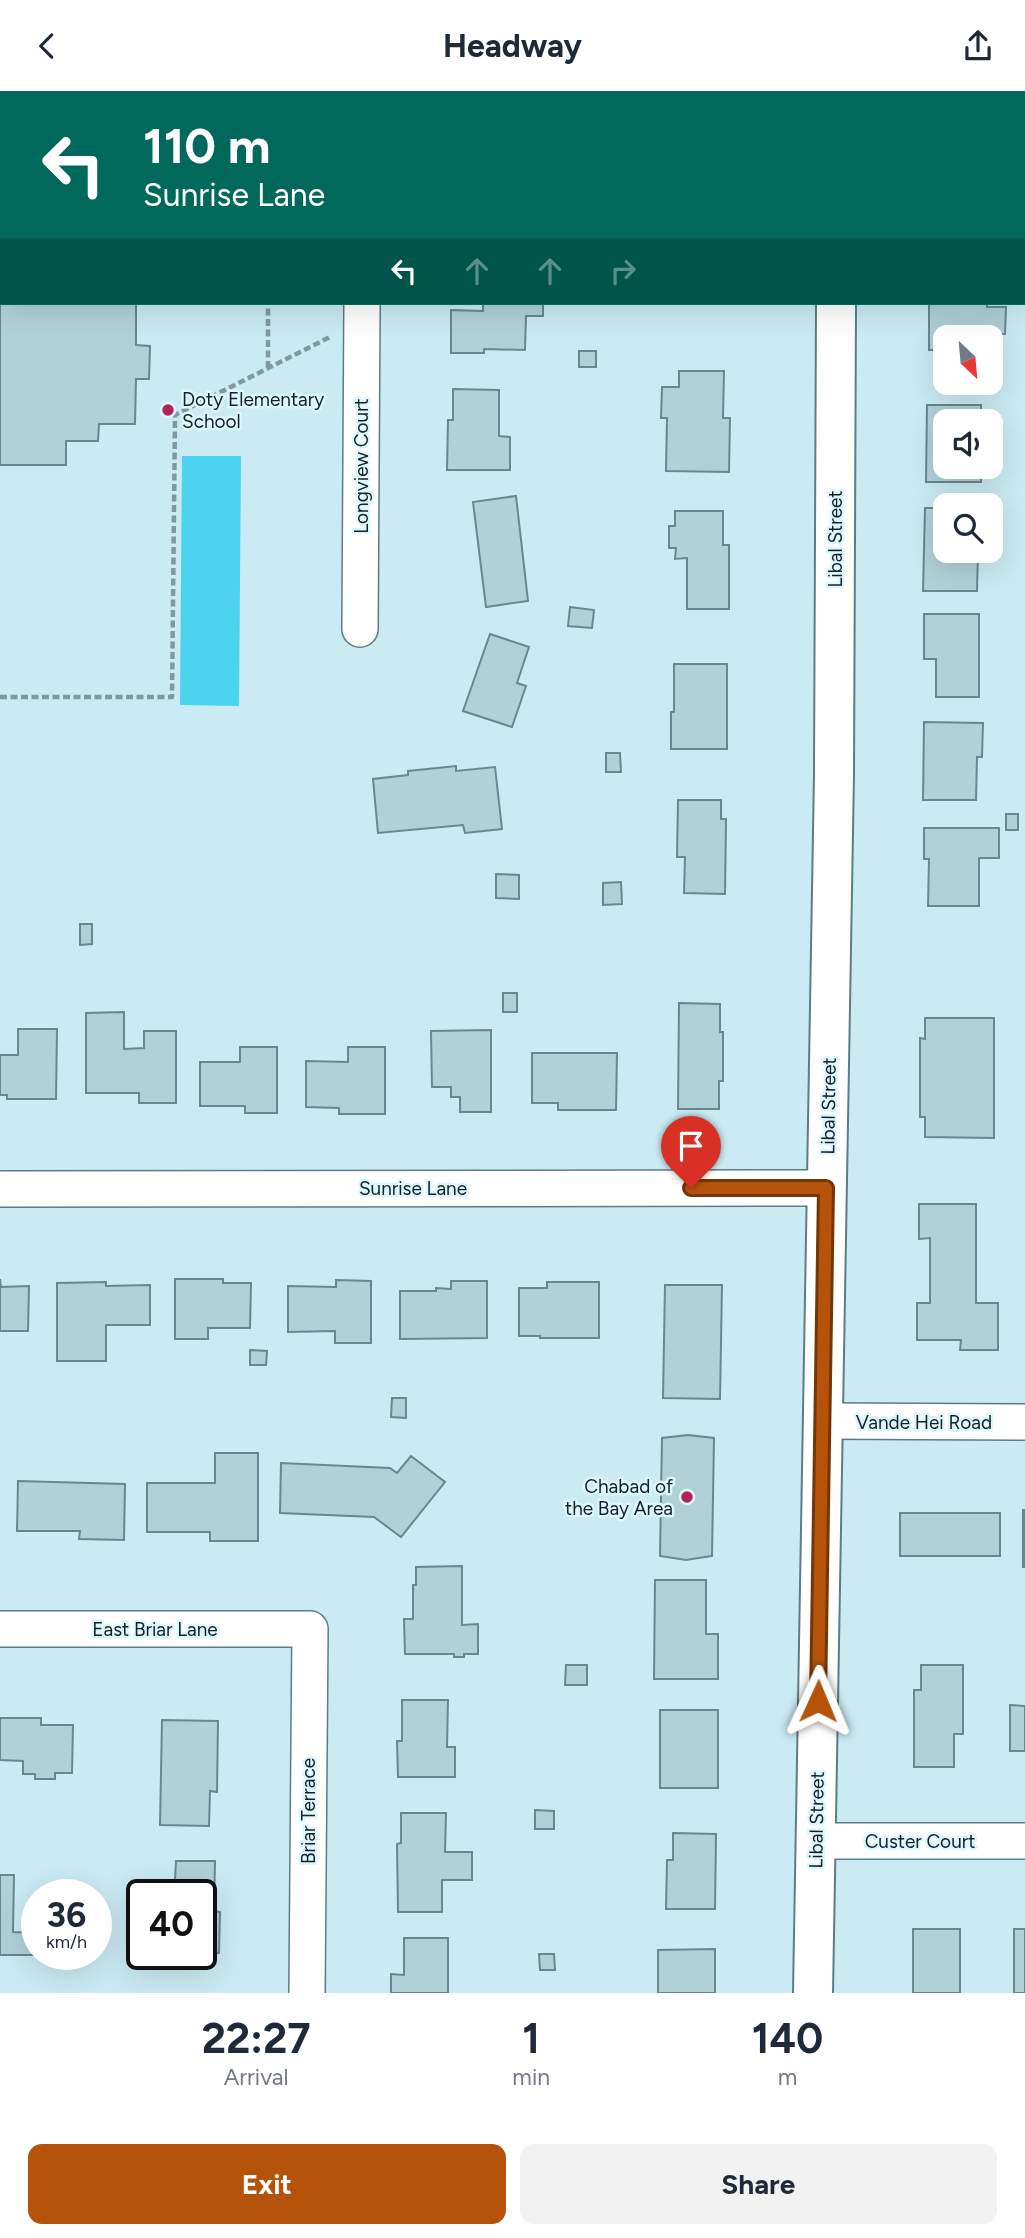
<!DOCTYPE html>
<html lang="en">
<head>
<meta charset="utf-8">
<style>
  body { margin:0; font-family:Figtree,sans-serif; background:#f2f2f3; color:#1f2937; height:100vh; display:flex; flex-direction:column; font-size:26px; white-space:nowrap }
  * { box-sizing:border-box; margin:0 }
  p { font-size:23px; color:#747a83 }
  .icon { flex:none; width:38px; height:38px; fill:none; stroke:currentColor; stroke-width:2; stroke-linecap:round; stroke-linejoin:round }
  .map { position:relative; height:1902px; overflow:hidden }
  .side { display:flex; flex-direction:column; background:#fff; flex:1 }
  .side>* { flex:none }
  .top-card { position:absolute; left:0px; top:0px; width:1026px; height:214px; box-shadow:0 7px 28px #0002; background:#00695c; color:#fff; overflow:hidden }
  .needle { width:46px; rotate:154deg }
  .controls { position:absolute; left:933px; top:234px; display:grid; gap:14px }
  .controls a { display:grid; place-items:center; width:70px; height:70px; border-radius:14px; background:#fff; box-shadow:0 7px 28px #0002; font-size:35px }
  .speed { position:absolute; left:21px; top:1788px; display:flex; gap:14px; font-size:35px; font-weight:700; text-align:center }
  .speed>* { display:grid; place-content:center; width:91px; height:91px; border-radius:50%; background:#fff; box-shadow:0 7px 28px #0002; line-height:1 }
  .speed small { font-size:18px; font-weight:400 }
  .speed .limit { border:4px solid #111; border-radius:10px; background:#fff; color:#111 }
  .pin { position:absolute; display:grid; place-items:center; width:60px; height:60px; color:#fff; margin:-72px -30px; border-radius:50% 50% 50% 0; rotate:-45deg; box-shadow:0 0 7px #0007 }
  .pin .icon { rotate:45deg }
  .me { position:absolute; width:77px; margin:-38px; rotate:1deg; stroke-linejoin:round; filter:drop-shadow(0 0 5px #0008) }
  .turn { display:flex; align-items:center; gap:24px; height:147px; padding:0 28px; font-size:32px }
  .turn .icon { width:91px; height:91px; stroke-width:2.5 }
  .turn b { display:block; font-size:49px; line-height:60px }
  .lanes { display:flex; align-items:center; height:66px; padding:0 28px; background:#0003; justify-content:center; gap:35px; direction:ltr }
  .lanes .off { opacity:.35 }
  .eta { display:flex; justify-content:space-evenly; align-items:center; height:119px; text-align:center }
  .eta b { font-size:42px; font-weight:700; line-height:49px }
  .primary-button { display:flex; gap:14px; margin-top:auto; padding:14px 28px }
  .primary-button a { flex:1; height:80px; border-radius:14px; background:#b45309; color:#fff; font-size:28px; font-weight:700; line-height:80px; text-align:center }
  .primary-button a+a { background:#f2f2f3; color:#1f2937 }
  header { display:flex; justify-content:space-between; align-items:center; height:91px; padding:0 28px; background:#fff; font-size:32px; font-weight:700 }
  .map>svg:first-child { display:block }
  .green { fill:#4bd3ef }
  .building { fill:#b1d1d9; stroke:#69878f; stroke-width:2 }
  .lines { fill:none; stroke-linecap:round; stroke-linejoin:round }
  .street-casing { stroke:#5e7c83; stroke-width:38 }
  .secondary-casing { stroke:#5e7c83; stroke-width:42 }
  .path { stroke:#80999f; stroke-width:4.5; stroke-dasharray:7 3.5; stroke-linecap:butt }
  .street { stroke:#fff; stroke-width:35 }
  .secondary { stroke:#fff; stroke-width:38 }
  .route-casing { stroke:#753606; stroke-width:18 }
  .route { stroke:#b45309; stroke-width:12 }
  .poi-dot { fill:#b22359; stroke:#ddf7fe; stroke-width:2.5 }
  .labels { text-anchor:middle; stroke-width:5; stroke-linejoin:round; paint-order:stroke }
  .poi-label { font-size:19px; fill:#142023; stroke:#ddf7fe; text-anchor:start }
  .street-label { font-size:19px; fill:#142023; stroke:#ddf7fe }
</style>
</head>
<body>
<header><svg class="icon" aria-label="back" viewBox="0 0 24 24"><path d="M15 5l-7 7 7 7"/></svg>Headway<svg class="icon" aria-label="share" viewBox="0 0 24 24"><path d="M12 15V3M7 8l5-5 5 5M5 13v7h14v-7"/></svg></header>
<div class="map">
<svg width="1025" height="1902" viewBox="0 0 1025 1902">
  <rect width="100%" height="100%" fill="#caebf4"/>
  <path class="green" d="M182,365H241L239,615L180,614Z"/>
  <path class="building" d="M0,169H2V212H136V254L150,255L149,288H136L135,333H99L98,350H66V374H0Z
    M483,212H543V225H526L525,259L484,258V262H451V219L483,220Z
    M929,212H987V216H1006L1005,243H986V247H945V289H940V259H929Z
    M579,260H596V276H579Z
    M679,280H724L723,327H730L729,381L666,380L667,327H661L662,296H679Z
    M453,298L499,299V345L510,346V379H447L448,329H453Z
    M927,314H981V331H945V376H981V391H926Z
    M516,405L528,510L486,516L473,411Z
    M925,417H945V460H978L977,500H923Z
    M675,420H723V454H729V518H687V467L675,468L676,457H669V435H675Z
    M570,516L594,519L592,537L568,535Z
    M924,523H979V606H936V568H924Z
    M490,543L529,556L517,592L526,595L512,636L463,620Z
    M674,573H727V658H671V621H674Z
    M924,631L983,632L982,666H977L976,709H923Z
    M606,662H620L621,681H606Z
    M456,675V680L495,676L502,738L465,742L463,734L378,742L373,688L408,684V680Z
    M678,709H721V728H726L725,803L684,802L685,766H677Z
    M1006,723H1018V739H1006Z
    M924,737H999V767H979V815H928L929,768H924Z
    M496,783L519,784V808L496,807Z
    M621,791L622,813L603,814V792Z
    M80,833H92V853L80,854Z
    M503,902H517V921H503Z
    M679,912L720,913V941H723V990H719V1018H678Z
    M124,921V958L144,957V940H176V1012H139V1002H86V922Z
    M925,927H994V1047L925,1046V1026H920V947L925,948Z
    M18,938H57L56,1008H7V1004H0V964H18Z
    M491,939V1021H460V1006H451V996H432L431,940Z
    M240,956H277V1022H245V1015H200V971H240Z
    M348,956H385V1023H339V1017L306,1016V970L348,971Z
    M532,962H617L616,1019H558V1012H532Z
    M919,1113H976V1212H998V1259H960L961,1249H917V1212H930V1147L919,1148Z
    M0,1188L1,1196L29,1195L28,1240H0Z
    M175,1188H223V1192H251L250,1237H208V1248H175Z
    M336,1189L371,1190V1252H335V1240L288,1241V1195L336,1196Z
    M451,1190H487V1247L400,1248V1200H436V1197L451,1198Z
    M106,1191V1195L150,1194V1234H106V1270H57V1192Z
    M547,1191H599V1247H540V1245H519V1197H547Z
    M665,1194H722L720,1308L663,1307Z
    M250,1259L267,1260L266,1274H250Z
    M392,1307H406V1327L391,1326Z
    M688,1344L714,1347L712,1465L686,1469L660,1465L662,1347Z
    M215,1362H258V1450H210V1441H147V1392H215Z
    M411,1365L445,1391L401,1446L374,1426L280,1422L281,1372L390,1377L397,1382Z
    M18,1390L125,1393L124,1449L79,1448L80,1440H17Z
    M1023,1419H1025V1476H1023Z
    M900,1422H1000V1465H900Z
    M462,1475V1534L478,1533V1563H464V1566H454V1563H405L404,1528H413V1494H416V1476Z
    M655,1489H706V1543H718V1588H654Z
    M566,1574H587V1594H565Z
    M921,1574H963V1643H954V1676H914V1599H921Z
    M402,1609H448L447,1656H455V1686H398L397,1650H402Z
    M1010,1614L1025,1615V1660H1010Z
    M660,1619H718V1697H660Z
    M0,1627H41V1634H73L72,1682H55V1688H35V1683H23V1670L0,1669Z
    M162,1629L218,1630L217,1701L210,1700L209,1735L160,1734Z
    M535,1719L554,1720V1738H535Z
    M401,1722H446L445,1761H472V1789H442V1821H398L397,1753L401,1752Z
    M673,1742L716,1743L715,1818H666L667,1769H673Z
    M176,1770H215L214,1820L220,1821L219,1862H201V1804H161V1789H175Z
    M0,1784H14L13,1841L37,1842V1864H41H0Z
    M913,1838H960V1902H913Z
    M1014,1838H1025V1902H1014Z
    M404,1847H448V1902H391V1883L404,1884Z
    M715,1858V1902H658V1859Z
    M539,1863H554L555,1879H540Z"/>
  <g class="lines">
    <defs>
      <path id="street" d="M365,2V0
        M360,538L362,212
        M0,1098L826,1097
        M822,1330L1025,1331
        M0,1538H310L307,1902
        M815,1750H1025"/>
      <path id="secondary" d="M837,2V0
        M813,1902L834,683L836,212"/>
    </defs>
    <use href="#street" class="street-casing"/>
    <use href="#secondary" class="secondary-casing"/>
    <path class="path" d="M268,277V212
      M0,606H172L175,324L330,246"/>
    <use href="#street" class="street"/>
    <use href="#secondary" class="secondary"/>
  </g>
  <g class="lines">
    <defs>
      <path id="route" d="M691,1097H826L818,1610"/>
    </defs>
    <use href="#route" class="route-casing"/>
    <use href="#route" class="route"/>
  </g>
  <g class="poi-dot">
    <circle cx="168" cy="319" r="7"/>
    <circle cx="687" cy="1406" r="7"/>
  </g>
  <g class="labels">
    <g class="poi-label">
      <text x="182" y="315">Doty Elementary<tspan x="182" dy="22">School</tspan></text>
      <text x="673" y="1402" text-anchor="end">Chabad of<tspan x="673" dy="22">the Bay Area</tspan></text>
    </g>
    <g class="street-label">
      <text transform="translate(361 375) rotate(-90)" y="7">Longview Court</text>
      <text transform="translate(835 448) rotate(-90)" y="7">Libal Street</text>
      <text transform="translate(828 1015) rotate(-89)" y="7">Libal Street</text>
      <text x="413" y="1104">Sunrise Lane</text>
      <text x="924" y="1338">Vande Hei Road</text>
      <text x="155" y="1545">East Briar Lane</text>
      <text transform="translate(308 1720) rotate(-90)" y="7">Briar Terrace</text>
      <text transform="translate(816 1729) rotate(-89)" y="7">Libal Street</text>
      <text x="920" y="1757">Custer Court</text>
    </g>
  </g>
</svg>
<div class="controls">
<a><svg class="needle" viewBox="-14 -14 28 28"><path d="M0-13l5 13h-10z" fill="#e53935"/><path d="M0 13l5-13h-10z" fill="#747a83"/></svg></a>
<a><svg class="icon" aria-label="sound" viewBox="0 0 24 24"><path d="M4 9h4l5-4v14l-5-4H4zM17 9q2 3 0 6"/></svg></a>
<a><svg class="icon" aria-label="search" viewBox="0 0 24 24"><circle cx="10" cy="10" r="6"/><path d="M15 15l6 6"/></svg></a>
</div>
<div class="speed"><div>36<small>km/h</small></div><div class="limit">40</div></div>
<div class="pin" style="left:691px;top:1097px;background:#d93025"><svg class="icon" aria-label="arrive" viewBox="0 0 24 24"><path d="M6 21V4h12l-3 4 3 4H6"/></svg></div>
<svg class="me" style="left:818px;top:1610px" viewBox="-20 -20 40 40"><path d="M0-17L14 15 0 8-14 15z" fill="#b45309" stroke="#fff" stroke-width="4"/></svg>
<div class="top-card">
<div class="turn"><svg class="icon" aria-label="left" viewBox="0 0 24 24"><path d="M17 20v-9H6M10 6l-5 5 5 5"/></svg><div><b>110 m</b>Sunrise Lane</div></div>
<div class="lanes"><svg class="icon" aria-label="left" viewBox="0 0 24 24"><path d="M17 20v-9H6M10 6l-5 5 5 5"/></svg><svg class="icon off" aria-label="ahead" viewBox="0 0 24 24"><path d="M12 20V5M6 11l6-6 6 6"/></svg><svg class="icon off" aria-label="ahead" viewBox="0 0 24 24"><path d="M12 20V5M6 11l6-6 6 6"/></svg><svg class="icon off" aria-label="right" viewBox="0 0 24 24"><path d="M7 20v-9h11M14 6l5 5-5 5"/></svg></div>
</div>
</div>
<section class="side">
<div class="eta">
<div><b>22:27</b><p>Arrival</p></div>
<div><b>1</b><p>min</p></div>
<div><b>140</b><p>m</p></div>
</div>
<div class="primary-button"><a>Exit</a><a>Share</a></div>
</section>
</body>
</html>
